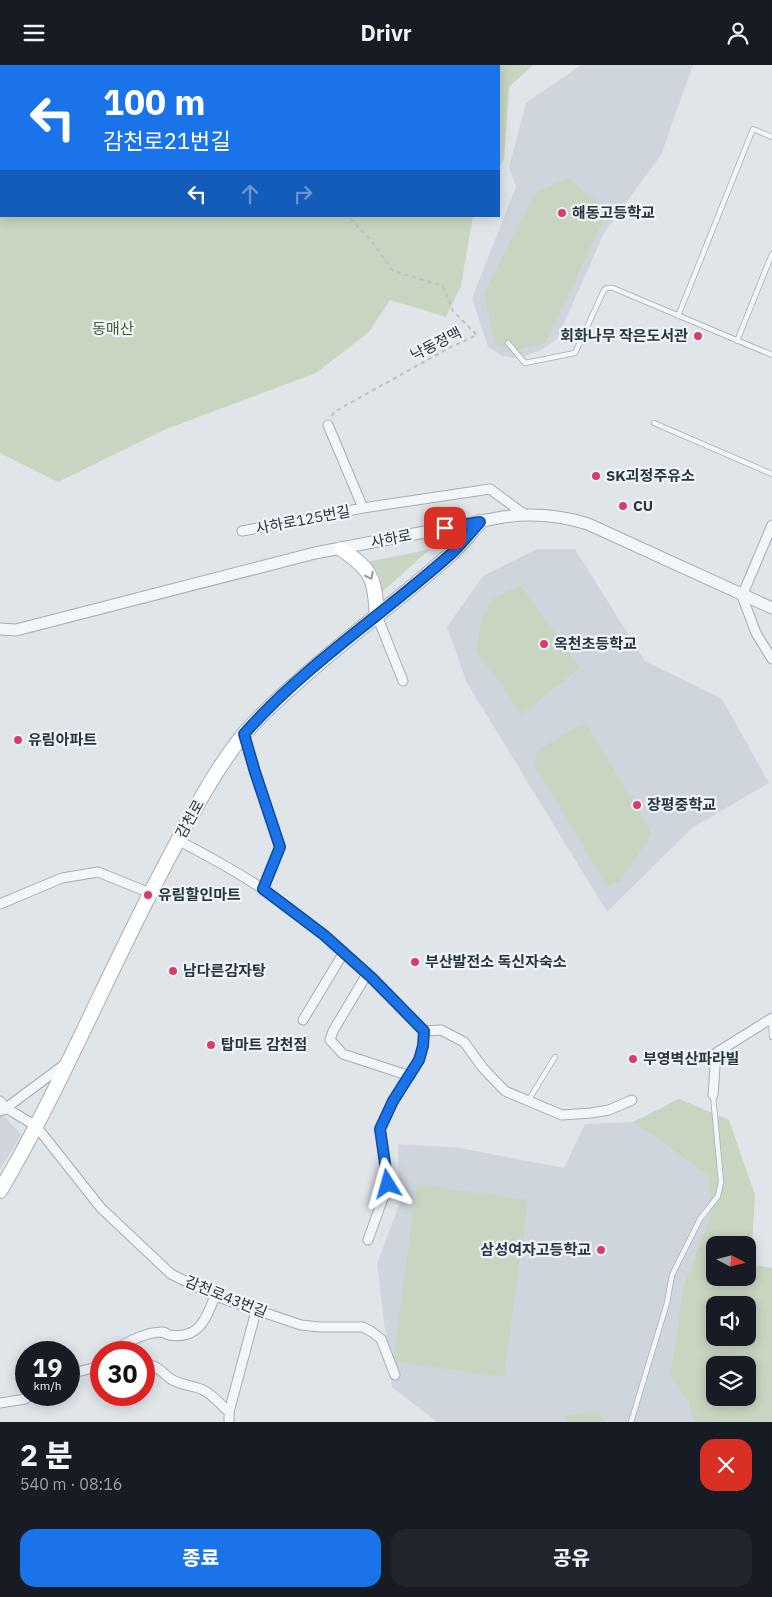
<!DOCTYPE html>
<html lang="ko">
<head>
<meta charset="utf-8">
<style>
  body { margin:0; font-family:"IBM Plex Sans","Noto Sans KR",sans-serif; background:#20242c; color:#f1f3f6; height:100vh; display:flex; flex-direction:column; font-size:19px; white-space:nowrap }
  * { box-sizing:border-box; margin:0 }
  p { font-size:16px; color:#9ea1a6 }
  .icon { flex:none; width:28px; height:28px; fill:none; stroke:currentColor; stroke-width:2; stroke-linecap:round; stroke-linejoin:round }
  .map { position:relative; height:1357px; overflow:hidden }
  .side { display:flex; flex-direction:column; background:#171b24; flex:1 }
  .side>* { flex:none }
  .hud { position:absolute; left:0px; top:0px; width:500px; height:152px; box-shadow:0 2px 12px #0003; background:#1a73e8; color:#fff; overflow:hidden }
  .needle { width:32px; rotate:97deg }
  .tools { position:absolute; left:706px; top:1171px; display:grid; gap:10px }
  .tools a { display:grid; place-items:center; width:50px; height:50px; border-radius:10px; background:#171b24; box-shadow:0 2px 12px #0003; font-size:25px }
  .speed { position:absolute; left:15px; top:1276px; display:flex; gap:10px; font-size:25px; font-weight:700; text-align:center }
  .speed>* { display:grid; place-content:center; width:65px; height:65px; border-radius:50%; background:#171b24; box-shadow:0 2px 12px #0003; line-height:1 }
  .speed small { font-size:12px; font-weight:400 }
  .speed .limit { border:8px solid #d22; background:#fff; color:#111 }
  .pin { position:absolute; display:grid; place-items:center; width:42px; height:42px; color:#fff; margin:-21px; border-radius:10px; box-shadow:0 2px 8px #0006 }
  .me { position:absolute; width:55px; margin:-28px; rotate:352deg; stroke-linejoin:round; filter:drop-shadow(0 0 4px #0008) }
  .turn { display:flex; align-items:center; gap:18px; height:105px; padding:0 20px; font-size:22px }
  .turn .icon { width:65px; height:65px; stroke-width:2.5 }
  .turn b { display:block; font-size:35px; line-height:42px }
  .lanes { display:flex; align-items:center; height:48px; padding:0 20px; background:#0003; justify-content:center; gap:25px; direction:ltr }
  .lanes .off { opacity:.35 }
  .round { display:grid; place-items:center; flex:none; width:52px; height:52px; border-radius:15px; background:#20242c }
  .overview { display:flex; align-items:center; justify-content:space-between; height:85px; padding:0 20px }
  h1 { font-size:30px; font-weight:800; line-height:38px }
  .button { display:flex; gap:10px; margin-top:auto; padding:10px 20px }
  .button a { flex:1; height:58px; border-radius:15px; background:#1a73e8; color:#fff; font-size:20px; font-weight:800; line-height:58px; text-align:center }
  .button a+a { background:#20242c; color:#f1f3f6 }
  header { display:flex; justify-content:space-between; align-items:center; height:65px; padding:0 20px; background:#171b24; font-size:22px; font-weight:800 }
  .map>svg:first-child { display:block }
  .built { fill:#ced5dc }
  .green { fill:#c8d5c1; fill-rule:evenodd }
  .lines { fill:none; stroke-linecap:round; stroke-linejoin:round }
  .service-casing { stroke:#a5adb5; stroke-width:6 }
  .minor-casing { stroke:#a5adb5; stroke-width:11 }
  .tertiary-casing { stroke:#a5adb5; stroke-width:13 }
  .secondary-casing { stroke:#a5adb5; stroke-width:16 }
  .path { stroke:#bac0c5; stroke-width:2; stroke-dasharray:4 4; stroke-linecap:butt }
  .service { stroke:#f3f6f8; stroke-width:4.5 }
  .minor { stroke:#f3f6f8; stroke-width:9 }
  .tertiary { stroke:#f3f6f8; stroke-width:11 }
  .secondary { stroke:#fff; stroke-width:14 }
  .oneway { stroke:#949aa1 }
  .route-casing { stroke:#114b97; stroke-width:12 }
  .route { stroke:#1a73e8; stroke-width:9 }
  .poi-dot { fill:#d73d68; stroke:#f0f4f7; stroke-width:2 }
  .labels { text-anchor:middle; stroke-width:4.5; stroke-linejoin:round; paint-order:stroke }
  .poi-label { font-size:15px; font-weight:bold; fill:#283543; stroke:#f0f4f7; text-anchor:start }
  .park-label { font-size:15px; fill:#426034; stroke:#f0f4f7 }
  .street-label { font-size:15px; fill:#283543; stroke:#f0f4f7 }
</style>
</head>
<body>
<header><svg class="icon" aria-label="menu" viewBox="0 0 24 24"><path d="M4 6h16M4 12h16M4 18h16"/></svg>Drivr<svg class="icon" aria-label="person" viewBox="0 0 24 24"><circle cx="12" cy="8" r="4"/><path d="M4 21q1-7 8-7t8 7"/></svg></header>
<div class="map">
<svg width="772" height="1357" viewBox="0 0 772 1357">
  <rect width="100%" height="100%" fill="#e0e5ea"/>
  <path class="built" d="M581,0H693L661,90L604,168L557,274L543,284L521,293L502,291L488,282L472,233L516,122L509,102L526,38Z
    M537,484H575L645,596L722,634L769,718L693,762L607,847L467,618L447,562L483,511Z
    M0,1046L21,1070L0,1105Z
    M633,1057L708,1110L711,1149L683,1222L670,1311L689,1338L693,1357H437L392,1322L377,1199L399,1140L398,1079L460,1083L564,1103L585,1059Z"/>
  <path class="green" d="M0,0H533L509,22L504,94L499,103V1H1V151H473L461,221L446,252L390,235L369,267L316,308L166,364L58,417L0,388Z
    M568,113L608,145L546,277L514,286L495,279L484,228L535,128Z
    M430,484L382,527C382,513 379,505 368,497Z
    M521,521L580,603L520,650L504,623L476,587C478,572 482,546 493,535C498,530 514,524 521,521Z
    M581,659L587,660L646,758L651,769L649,774L619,817L607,821L535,701L537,686Z
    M679,1034L729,1055L755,1130L751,1200L772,1203V1357H693L689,1338L670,1311L683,1222L711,1149L708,1110L633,1057ZM715,1180H748V1212H715ZM715,1240H748V1272H715ZM715,1300H748V1332H715Z
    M417,1119L528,1135L504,1312L393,1296Z
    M597,1347L607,1357H567L566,1350Z"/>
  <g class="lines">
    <defs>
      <path id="service" d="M678,251L753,64L772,72
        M737,276L772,189
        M508,278L525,298L575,288L604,225L607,223H613L772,290
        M654,358L772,409
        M771,954L772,972
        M528,1036L555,992
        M631,1357L667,1238L672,1210L700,1154L718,1131L721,1117L713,1030"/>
      <path id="minor" d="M328,360L363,443L490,424L524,449
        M772,460L742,531L756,568L772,594
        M242,466L363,443
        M377,551L403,616
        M244,669L255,707L280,782L263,824
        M178,775C207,791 237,806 264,825C324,865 374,915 424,966L423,981L419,995L393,1036L380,1064L388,1119L368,1175
        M0,839L62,813L98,807L150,828
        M367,909L333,966L330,975L343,989L410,1011
        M303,955L344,887
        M424,966L441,965L464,977L483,1003L505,1026L562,1050L591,1048L609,1045L632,1035
        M713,1030L716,988L772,953
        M0,1036L6,1043L36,1061L101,1143L171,1209L215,1231L301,1260L320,1262H363L372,1267L381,1274L395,1310
        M0,1046L6,1043L65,999
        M113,1288L114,1285C128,1277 145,1267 162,1267C169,1268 162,1268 169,1270C199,1275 206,1254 215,1231
        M144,1298C159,1301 160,1306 171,1314C181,1321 195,1320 205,1326C214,1331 221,1340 229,1347
        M69,1309L101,1301
        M0,1338L25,1334L29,1330
        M229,1357V1347L256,1246"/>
      <path id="tertiary" d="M0,564L16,565L315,488L503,452C532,448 559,450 588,459L772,543"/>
      <path id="secondary" d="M341,484C373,506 374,512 377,551
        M0,1126C62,1021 108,907 165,800C189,755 211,710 243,670C258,652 276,636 294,620C344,574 401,534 452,488C462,478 471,467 480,457"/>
    </defs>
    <use href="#service" class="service-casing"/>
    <use href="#minor" class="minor-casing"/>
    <use href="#tertiary" class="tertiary-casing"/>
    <use href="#secondary" class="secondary-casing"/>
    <path class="path" d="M229,1V0
      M0,118H1
      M332,351L334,347L447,284L477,270L453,246L443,221L393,206L371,175L347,151"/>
    <use href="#service" class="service"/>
    <use href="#minor" class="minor"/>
    <use href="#tertiary" class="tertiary"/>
    <use href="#secondary" class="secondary"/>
  </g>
  <defs><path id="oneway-chevron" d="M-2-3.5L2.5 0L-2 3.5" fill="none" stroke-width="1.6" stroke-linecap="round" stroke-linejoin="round" transform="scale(1.25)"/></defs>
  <use class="oneway" href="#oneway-chevron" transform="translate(370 511) rotate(63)"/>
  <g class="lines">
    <defs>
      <path id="route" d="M388,1119L380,1064L393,1036L419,995L423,981L424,966L372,913L324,870L263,824L280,782L255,707L244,669C305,600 384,549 452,488C462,478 471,467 480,457L445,463"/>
    </defs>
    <use href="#route" class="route-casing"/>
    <use href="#route" class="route"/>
  </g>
  <g class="poi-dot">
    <circle cx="562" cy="148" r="5"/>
    <circle cx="698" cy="271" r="5"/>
    <circle cx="596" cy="411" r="5"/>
    <circle cx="623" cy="441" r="5"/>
    <circle cx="544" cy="579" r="5"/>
    <circle cx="18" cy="675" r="5"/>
    <circle cx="637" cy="740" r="5"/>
    <circle cx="148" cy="830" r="5"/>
    <circle cx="415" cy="897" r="5"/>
    <circle cx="173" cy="906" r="5"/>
    <circle cx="211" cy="980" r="5"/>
    <circle cx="633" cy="994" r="5"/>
    <circle cx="601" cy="1185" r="5"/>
  </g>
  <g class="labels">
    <g class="poi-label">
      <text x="572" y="153">해동고등학교</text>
      <text x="688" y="276" text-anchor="end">회화나무 작은도서관</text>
      <text x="606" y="416">SK괴정주유소</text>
      <text x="633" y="446">CU</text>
      <text x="554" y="584">옥천초등학교</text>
      <text x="28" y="680">유림아파트</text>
      <text x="647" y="745">장평중학교</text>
      <text x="158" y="835">유림할인마트</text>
      <text x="425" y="902">부산발전소 독신자숙소</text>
      <text x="183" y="911">남다른감자탕</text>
      <text x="221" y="985">탑마트 감천점</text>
      <text x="643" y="999">부영벽산파라빌</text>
      <text x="591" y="1190" text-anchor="end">삼성여자고등학교</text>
    </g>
    <g class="park-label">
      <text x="113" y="269">동매산</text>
    </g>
    <g class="street-label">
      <text transform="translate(436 279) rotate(-27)" y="5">낙동정맥</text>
      <text transform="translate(303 455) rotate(-11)" y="5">사하로125번길</text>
      <text transform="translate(391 474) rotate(-11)" y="5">사하로</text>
      <text transform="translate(190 754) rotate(-61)" y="5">감천로</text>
      <text transform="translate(226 1232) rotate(22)" y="5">감천로43번길</text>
    </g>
  </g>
</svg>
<div class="tools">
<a><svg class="needle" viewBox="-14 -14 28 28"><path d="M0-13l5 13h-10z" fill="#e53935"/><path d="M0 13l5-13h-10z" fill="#9ea1a6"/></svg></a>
<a><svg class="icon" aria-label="sound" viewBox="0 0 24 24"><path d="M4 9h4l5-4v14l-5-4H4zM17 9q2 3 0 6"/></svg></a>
<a><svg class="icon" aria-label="layers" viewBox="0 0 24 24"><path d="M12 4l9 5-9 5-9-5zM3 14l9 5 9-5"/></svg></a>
</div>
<div class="speed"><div>19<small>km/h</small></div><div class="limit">30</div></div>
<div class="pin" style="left:445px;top:463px;background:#d93025"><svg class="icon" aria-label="arrive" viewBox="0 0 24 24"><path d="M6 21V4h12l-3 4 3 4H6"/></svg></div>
<svg class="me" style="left:388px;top:1119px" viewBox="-20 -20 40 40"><path d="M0-17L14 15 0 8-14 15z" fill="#1a73e8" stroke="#fff" stroke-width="4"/></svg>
<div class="hud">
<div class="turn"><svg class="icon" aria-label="left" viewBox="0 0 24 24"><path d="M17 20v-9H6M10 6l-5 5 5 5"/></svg><div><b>100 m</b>감천로21번길</div></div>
<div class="lanes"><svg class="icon" aria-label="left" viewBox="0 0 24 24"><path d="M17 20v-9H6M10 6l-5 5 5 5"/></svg><svg class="icon off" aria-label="ahead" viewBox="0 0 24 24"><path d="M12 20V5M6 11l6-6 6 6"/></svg><svg class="icon off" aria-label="right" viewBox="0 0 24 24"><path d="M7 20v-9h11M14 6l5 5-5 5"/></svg></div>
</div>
</div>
<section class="side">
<div class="overview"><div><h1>2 분</h1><p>540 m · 08:16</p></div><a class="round" style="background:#d93025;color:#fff"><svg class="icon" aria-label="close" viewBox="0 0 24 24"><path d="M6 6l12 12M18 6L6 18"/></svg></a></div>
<div class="button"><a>종료</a><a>공유</a></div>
</section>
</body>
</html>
